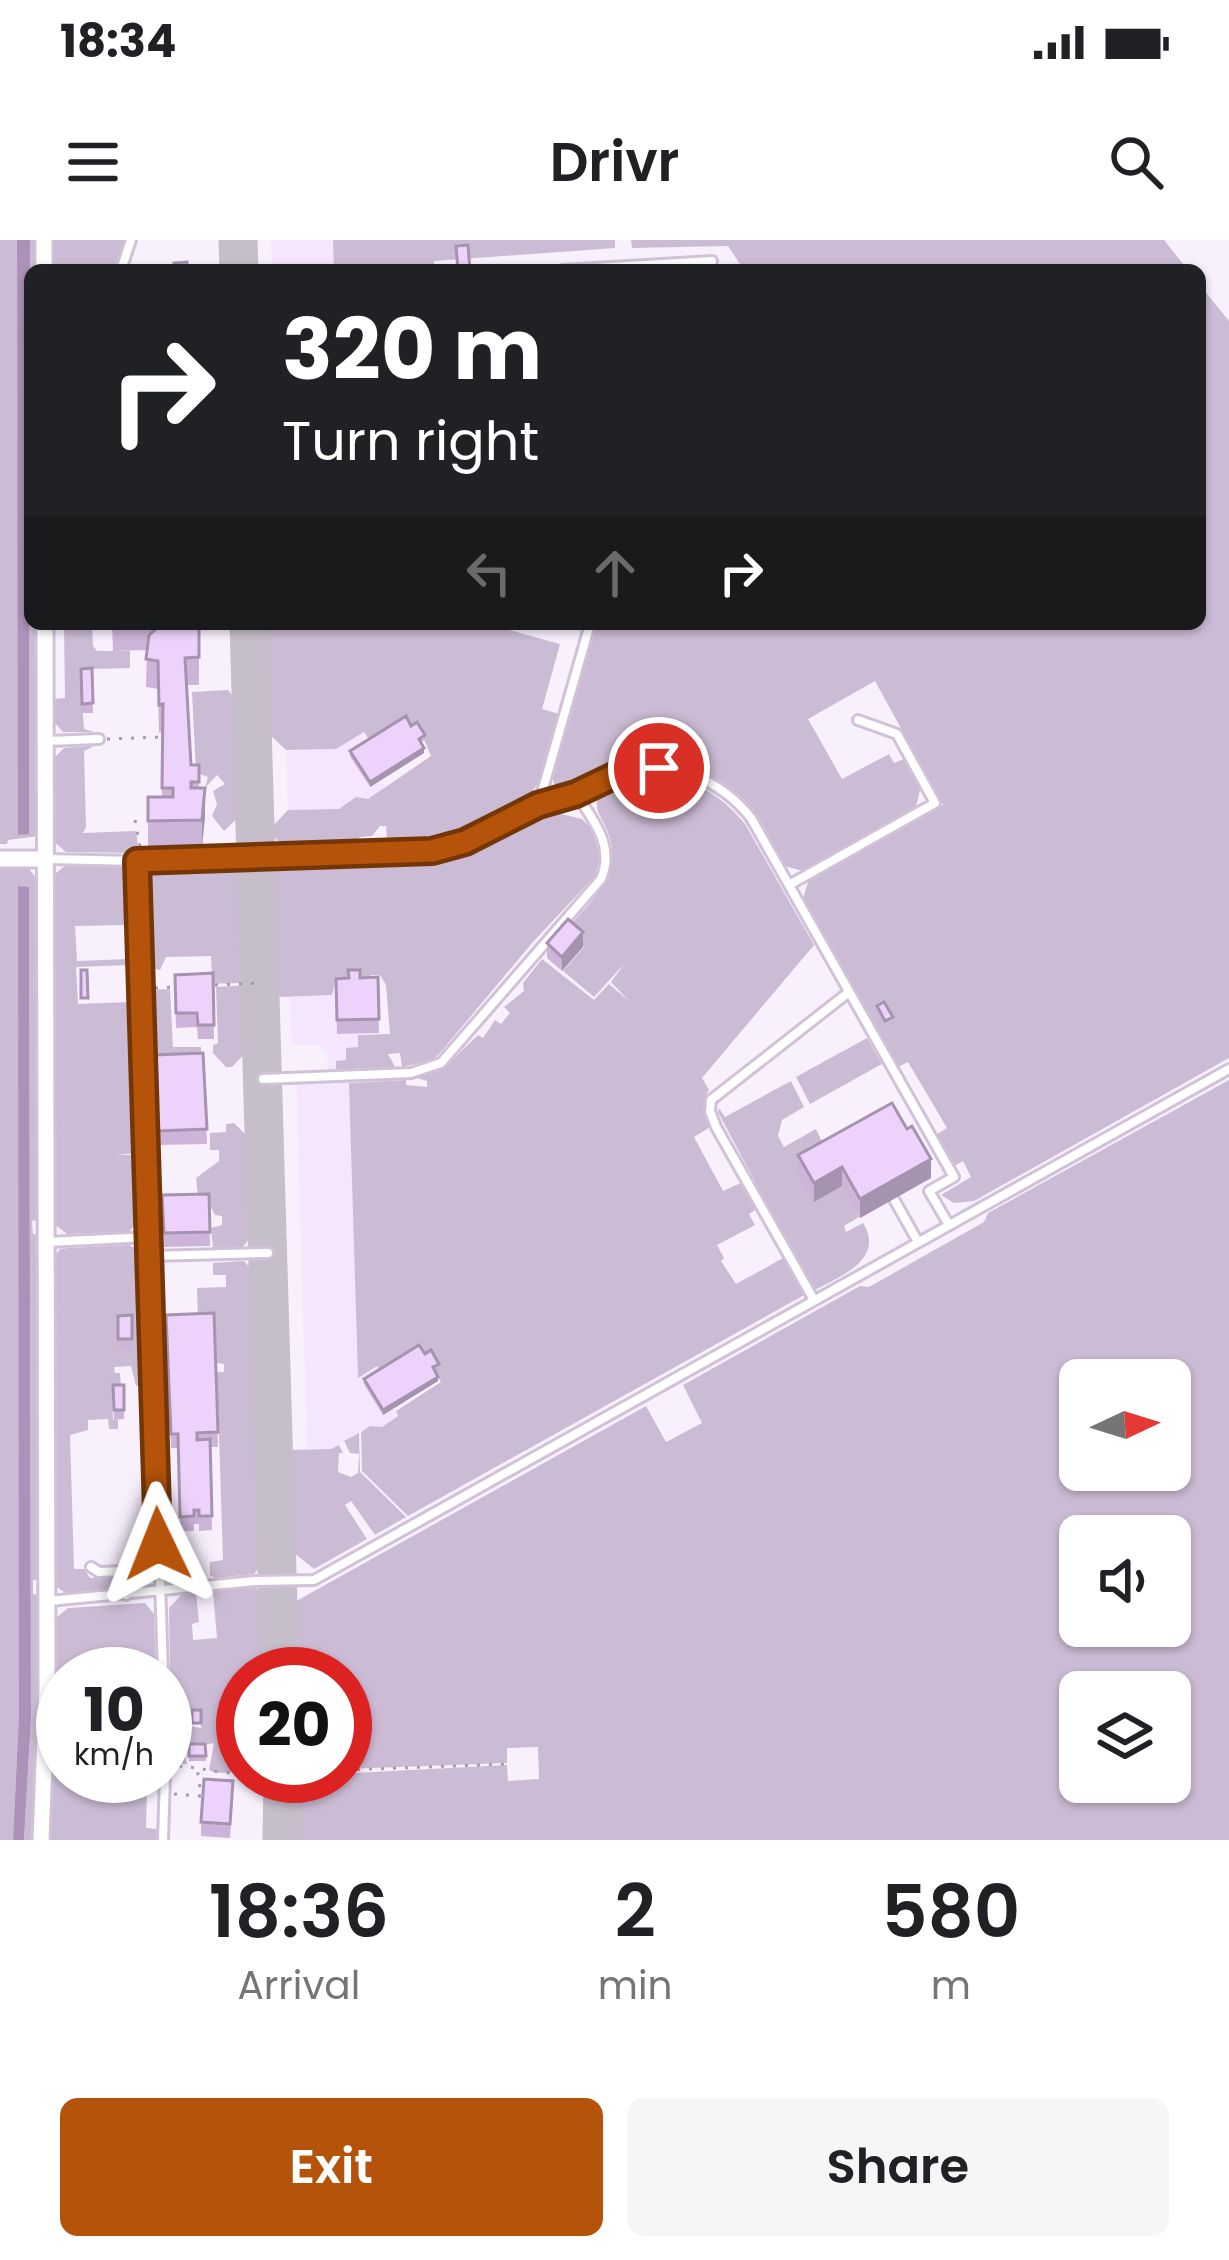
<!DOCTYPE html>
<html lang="en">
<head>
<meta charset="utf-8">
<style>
  body { margin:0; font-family:Poppins,sans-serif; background:#f6f6f6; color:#202124; height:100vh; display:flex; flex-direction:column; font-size:45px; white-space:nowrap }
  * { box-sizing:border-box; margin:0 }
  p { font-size:39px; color:#757577 }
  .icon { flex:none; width:66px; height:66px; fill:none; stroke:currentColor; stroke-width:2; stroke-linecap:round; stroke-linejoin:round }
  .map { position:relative; height:1600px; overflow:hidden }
  .details { display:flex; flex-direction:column; background:#fff; flex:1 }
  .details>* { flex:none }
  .hud { position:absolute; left:24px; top:24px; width:1182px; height:366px; border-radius:18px; box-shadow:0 3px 9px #0004; background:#202124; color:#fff; overflow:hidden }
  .needle { width:78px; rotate:86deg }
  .controls { position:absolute; left:1059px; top:1119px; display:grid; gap:24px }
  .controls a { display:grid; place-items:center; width:132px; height:132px; border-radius:18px; background:#fff; box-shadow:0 3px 9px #0004; font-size:60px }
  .speed { position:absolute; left:36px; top:1407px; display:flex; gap:24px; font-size:60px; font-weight:700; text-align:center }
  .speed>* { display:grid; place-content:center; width:156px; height:156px; border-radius:50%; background:#fff; box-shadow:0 3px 9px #0004; line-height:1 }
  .speed small { font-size:30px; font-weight:400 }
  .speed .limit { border:18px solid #d22; background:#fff; color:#111 }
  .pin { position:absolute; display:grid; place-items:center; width:102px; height:102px; color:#fff; margin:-51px; border:6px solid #fff; border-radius:50%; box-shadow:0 3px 12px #0007 }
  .me { position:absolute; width:132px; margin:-66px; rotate:358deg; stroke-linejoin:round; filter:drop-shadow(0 0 9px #0008) }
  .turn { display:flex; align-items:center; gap:42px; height:252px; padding:0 60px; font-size:54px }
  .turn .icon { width:156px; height:156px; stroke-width:2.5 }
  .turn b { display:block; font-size:84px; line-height:102px }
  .lanes { display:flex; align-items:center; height:114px; padding:0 60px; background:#0003; justify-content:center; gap:60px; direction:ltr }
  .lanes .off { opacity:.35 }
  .eta { display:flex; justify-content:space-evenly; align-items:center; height:204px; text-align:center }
  .eta b { font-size:72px; font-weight:600; line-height:84px }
  .button { display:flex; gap:24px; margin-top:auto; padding:24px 60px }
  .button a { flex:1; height:138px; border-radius:18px; background:#b45309; color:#fff; font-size:48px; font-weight:600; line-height:138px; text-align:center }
  .button a+a { background:#f6f6f6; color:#202124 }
  .status { display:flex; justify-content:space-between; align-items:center; height:84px; padding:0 60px; background:#fff; direction:ltr }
  .status svg { height:33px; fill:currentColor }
  header { display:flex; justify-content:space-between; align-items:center; height:156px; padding:0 60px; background:#fff; font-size:54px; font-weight:600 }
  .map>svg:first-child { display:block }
  .built { fill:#f5e5fd }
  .green { fill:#ccbbd4; fill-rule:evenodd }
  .water { fill:#ac92b8 }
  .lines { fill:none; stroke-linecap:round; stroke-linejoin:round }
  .taxiway { stroke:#c6becb; stroke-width:39 }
  .lane-casing { stroke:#d1c2d8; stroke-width:14 }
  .street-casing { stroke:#d1c2d8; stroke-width:21 }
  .path { stroke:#a49da9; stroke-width:3; stroke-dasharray:3 9; stroke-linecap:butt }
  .lane { stroke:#fff; stroke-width:8 }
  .street { stroke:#fff; stroke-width:15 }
  .wall { fill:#ccb5d8 }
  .shaded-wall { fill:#a693b0 }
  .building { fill:#edd2fb; stroke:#a693b0; stroke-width:3 }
  .route-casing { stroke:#753606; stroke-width:30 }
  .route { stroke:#b45309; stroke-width:21 }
</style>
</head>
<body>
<div class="status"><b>18:34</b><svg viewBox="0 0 49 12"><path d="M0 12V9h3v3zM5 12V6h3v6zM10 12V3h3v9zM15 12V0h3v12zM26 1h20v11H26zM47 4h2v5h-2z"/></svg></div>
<header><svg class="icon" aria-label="menu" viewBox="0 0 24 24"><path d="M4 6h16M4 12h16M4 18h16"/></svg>Drivr<svg class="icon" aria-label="search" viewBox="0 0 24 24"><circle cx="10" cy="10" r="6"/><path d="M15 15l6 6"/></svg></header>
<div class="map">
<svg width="1229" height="1600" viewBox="0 0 1229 1600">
  <rect width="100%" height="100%" fill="#f9f0fe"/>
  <path class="built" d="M271,0H333L334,30H272Z
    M361,494L385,548L367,559L356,557L339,569L288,570L286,511L336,509Z
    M335,738L339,744L337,794H358V807L337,830L349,829L358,1136L377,1126L382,1133L383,1175L394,1169L398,1176L381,1187L370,1186L331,1209H307L296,831L328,830L327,814L317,805H292L290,757L332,755Z"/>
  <path class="green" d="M0,0H17L19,595L29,593L30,0H38V30H30V384H38L39,596L8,600L7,604H0Z
    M52,0H124L115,30H52Z
    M333,0H615V8L434,21V30H405L404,26L334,30Z
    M631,0H1164L1188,30H744L728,6L632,8Z
    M1200,45L1229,81V818L974,961L954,963L941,955L971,937L963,921L954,926L937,894L947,888L908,822L898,827L803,659L808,642L943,565L875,441L808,479L842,539L889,514L894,523L904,519L920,550L916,567L802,631L785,626C774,607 765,585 752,569C725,535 675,517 633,524C608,528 587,544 563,550L554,544L553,537L596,384H1200Z
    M64,384H92L93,406L97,411H130V428L88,429L80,433L84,489L94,492H63L54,482L52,459L65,458Z
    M262,384H510L509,390L560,404L542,469L559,474L539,542L524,563L444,600L392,605L387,600L386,586H380L372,596L360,597L353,605L284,607L268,591L288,570L339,569L356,557L368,559L431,516L418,485L412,487L405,477L368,498L364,492L336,509L286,510L265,490Z
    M228,450L238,463L241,575L224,591L212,576L217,564L213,551L225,544L217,535L205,548L208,537L196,533L192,452Z
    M94,506L84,511L86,587L83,593L136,591L139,613L66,612L53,601L54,518L64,508Z
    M647,536C689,536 719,552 745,584L814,705L702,838L709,850C700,863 705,874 712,886L694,897L723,951L743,942L757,969L749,974L755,985L717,1005L724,1018L721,1021L736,1044L785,1017L806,1054L408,1276L362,1231L361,1192L370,1186L382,1187L398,1176L396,1171L441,1142L434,1131L381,1132L377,1126L358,1138L349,843L406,840V845L427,847V841L417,838L444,828L478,795L483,798L495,780L501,784L510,773L504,767L524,751L523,743L542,719L594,760L609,744L629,761L611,742L625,723L594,757L563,731L584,707L566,690C592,660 625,633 607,590C601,576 594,571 598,555L610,544Z
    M557,573L582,579L592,589L600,617L595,636L532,703L440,813L432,820L402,827L400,813L388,814L395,827L336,830V821L346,820V808L358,807V795L390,794L386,745L380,735H371L370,739L339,744L336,738L332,755L281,757L273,750L269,638L274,629L294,622L453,616Z
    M0,626L28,627L38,641L39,979L32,981L33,994H39L40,1339L33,1340V1354L40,1355L34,1600H24L31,1479L29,648L19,646V1472L13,1600H0Z
    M65,626H123L130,634L132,696H128L127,685L75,686L77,721L129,719V708L133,707L134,738H130L129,725L76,727L78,764L130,762L131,749H134L139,913L115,915H140L141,976L129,992L67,994L53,983L52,646L56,633Z
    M237,628L243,633L247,743L196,744L212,738L211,716L166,717L160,730L148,727L147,636L159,630Z
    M246,745L248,810L232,827H226L213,813V805L218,803L216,747Z
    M170,749L173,807H201V820L150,832L146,750Z
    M867,798L882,824L810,864L796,837Z
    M1229,840V1600H296V1536L507,1525L508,1541L539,1539L538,1507L507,1508V1523L345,1529V1434H294L291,1364L646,1166L666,1202L702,1183L683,1145L860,1046L869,1047L984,982L988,973ZM1170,1140V1230H1080V1140ZM1170,1296V1386H1080V1296ZM1170,1452V1542H1080V1452Z
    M791,841L804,867L782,880L778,896L784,907L816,889L859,977L844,986L846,992L863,983C886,1019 839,1037 813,1051L718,872L719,868L725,877Z
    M234,883L251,900L253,993L243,1007L213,1008L211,988L222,985V976L215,975L211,967L199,965L196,938L219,921V910H210V893L226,892V884Z
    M129,1005L138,1010L143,1020L146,1146H136L131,1126L114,1127L115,1133H120L121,1147L112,1154L113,1180H118V1189H109L108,1179L88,1180V1190L70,1195L74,1329H84L90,1338H113L120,1344L115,1350L68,1355L57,1347L54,1336L53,1019L60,1009L68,1008Z
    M244,1021L255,1033L263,1324L254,1334L215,1338L210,1335V1322L223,1320L217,1132H224V1124L217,1123L215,1086H203L198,1081L197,1048L226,1047V1035H213V1023Z
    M359,1193L360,1232L406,1277L375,1295L351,1261L345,1265L367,1299L314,1329L289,1309L286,1210L331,1209L339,1205L343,1213H339L338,1232L351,1237L358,1233L359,1214L350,1213L344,1201Z
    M255,1347L263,1354L266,1434H243V1532L215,1533L209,1530L214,1503L196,1507L187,1503L183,1509L187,1524H171V1483L201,1488L202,1475H171L169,1368L182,1354L196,1353L199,1382L192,1384L193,1400L217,1398L213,1352Z
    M145,1363L154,1374L156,1434H63V1536H159L158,1547H147L146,1588L157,1589V1600H48L56,1378L68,1368Z"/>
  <path class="water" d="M17,0H30L29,594L18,595Z
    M18,646L29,647L31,1479L24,1600H13L19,1472Z"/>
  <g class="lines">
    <path class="taxiway" d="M238,0L239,30
      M249,384L280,1434
      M282,1600L283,1536"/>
    <defs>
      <path id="lane" d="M121,30L131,0
        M562,30L712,21
        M47,501L99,499
        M539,563L590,384
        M47,619L137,621L432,611C469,605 499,583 533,567C548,561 563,559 578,553C592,548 605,539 620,533C667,515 722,541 751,578L954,937L929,951L949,985
        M137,621L163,1434
        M789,645L935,563L897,494L858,480
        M263,839L411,833L441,823L601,639C615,606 594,581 576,554
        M895,961L918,1002
        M48,1002L149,997
        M149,1016L268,1013
        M814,1060L716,887L710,871L711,860L849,752
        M91,1327L99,1332L124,1331L126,1355
        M49,1361L255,1341L314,1340L1229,829
        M163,1600L165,1536"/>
      <path id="street" d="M44,0V30
        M0,619H46
        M41,1600L47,1447L45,384"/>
    </defs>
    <use href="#lane" class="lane-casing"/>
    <use href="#street" class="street-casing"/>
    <path class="path" d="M107,499L162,497
      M135,580L140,607
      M215,745L260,743
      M155,748L175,747
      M167,1526C195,1525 215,1534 243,1533
      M345,1530L508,1524
      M174,1554L201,1556L197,1527"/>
    <use href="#lane" class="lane"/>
    <use href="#street" class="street"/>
  </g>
  <path class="wall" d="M112,384H186V388L199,387V445H187L191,525H199V548L205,576L202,607L148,609V557H162V492L159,493L158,449L146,447L147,410L113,411Z
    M92,428L93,473H82L81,429Z
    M411,486L425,500L421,502L424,513L370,547L350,516V511Z
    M547,703L583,707L562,731L547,718Z
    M213,733L214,799H198L197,787L176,788L175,735Z
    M378,737L379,793L337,794L336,739Z
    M203,813L207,904L157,905L155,815Z
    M798,915L931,938L860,978L842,946L814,962L798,934Z
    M209,954L210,1006L164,1007L162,955Z
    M214,1073L218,1207H210L212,1290L199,1291V1284H194V1291H180L178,1208H171L166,1075Z
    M132,1075V1109H118V1076Z
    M425,1114L439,1128L435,1131L438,1141L383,1175L364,1144V1139Z
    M113,1145H124V1179L114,1180Z
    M189,1504H205L206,1521H189Z
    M233,1555L230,1598L201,1596V1582Z"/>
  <path class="shaded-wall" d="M424,508V513L370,547V542Z
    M205,548V576L202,607V580Z
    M583,692V707L562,731V717Z
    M931,919V938L860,978V959Z
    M842,927V946L814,962V943Z
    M438,1137V1141L383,1175V1170Z"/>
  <path class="building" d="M468,5L470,30H458L456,6Z
    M187,22V30H175L174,23Z
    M199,387V417L185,418L191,525H199V542H191V548H205L202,580L148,581V557H173V548H162L163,464L159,465L158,421L146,419L149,395L157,388Z
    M92,428L93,463L82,464L81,429Z
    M406,476L411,486L417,482L425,495L419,499L424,508L370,542L350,511Z
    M568,679L583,692L562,717L547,703Z
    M81,730H87L88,758H81Z
    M348,730H360V738L378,737L379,779L337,780L336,739L349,738Z
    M213,733L214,785H198L197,773H176L175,735Z
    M884,762L893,777L885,781L877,766Z
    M203,813L207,889L157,891L155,815Z
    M892,863L907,889L912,886L931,919L860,959L842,927L814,943L798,915Z
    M209,954L210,992L164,993L162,955Z
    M214,1073L218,1192L197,1193V1200L210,1199L212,1276H199V1270H194V1276L180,1277L178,1194H171L166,1075Z
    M132,1075V1099H118V1076Z
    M419,1105L425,1114L431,1110L439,1124L433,1127L438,1137L383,1170L364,1139Z
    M113,1145H124V1170H114Z
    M192,1470H201V1483H192Z
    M189,1504H205L206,1516H189Z
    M204,1539L233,1541L230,1584L201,1582Z"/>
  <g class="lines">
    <defs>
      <path id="route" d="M158,1304L137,621L432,611L465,602L538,565L576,554L622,532L659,528"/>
    </defs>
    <use href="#route" class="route-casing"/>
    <use href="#route" class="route"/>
  </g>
</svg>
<div class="controls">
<a><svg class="needle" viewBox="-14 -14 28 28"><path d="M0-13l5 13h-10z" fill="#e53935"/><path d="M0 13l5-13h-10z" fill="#757577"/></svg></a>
<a><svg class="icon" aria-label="sound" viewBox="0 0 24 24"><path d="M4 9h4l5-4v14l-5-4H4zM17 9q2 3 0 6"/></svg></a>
<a><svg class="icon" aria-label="layers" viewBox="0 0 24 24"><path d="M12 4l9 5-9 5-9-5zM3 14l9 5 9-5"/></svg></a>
</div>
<div class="speed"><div>10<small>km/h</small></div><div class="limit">20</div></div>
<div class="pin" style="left:659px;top:528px;background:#d93025"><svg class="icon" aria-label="arrive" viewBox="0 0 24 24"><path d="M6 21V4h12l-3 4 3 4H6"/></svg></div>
<svg class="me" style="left:158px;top:1304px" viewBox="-20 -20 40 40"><path d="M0-17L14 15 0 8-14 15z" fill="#b45309" stroke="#fff" stroke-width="4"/></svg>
<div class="hud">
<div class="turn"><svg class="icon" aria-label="right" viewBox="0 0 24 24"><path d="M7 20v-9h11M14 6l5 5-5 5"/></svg><div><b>320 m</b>Turn right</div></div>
<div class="lanes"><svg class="icon off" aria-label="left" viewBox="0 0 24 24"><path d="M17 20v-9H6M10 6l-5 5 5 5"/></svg><svg class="icon off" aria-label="ahead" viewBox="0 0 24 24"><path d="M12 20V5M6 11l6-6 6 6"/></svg><svg class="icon" aria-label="right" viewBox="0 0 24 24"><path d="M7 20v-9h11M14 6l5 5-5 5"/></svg></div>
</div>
</div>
<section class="details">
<div class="eta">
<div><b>18:36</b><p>Arrival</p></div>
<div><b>2</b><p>min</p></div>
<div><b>580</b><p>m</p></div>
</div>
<div class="button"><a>Exit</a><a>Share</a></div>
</section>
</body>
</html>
